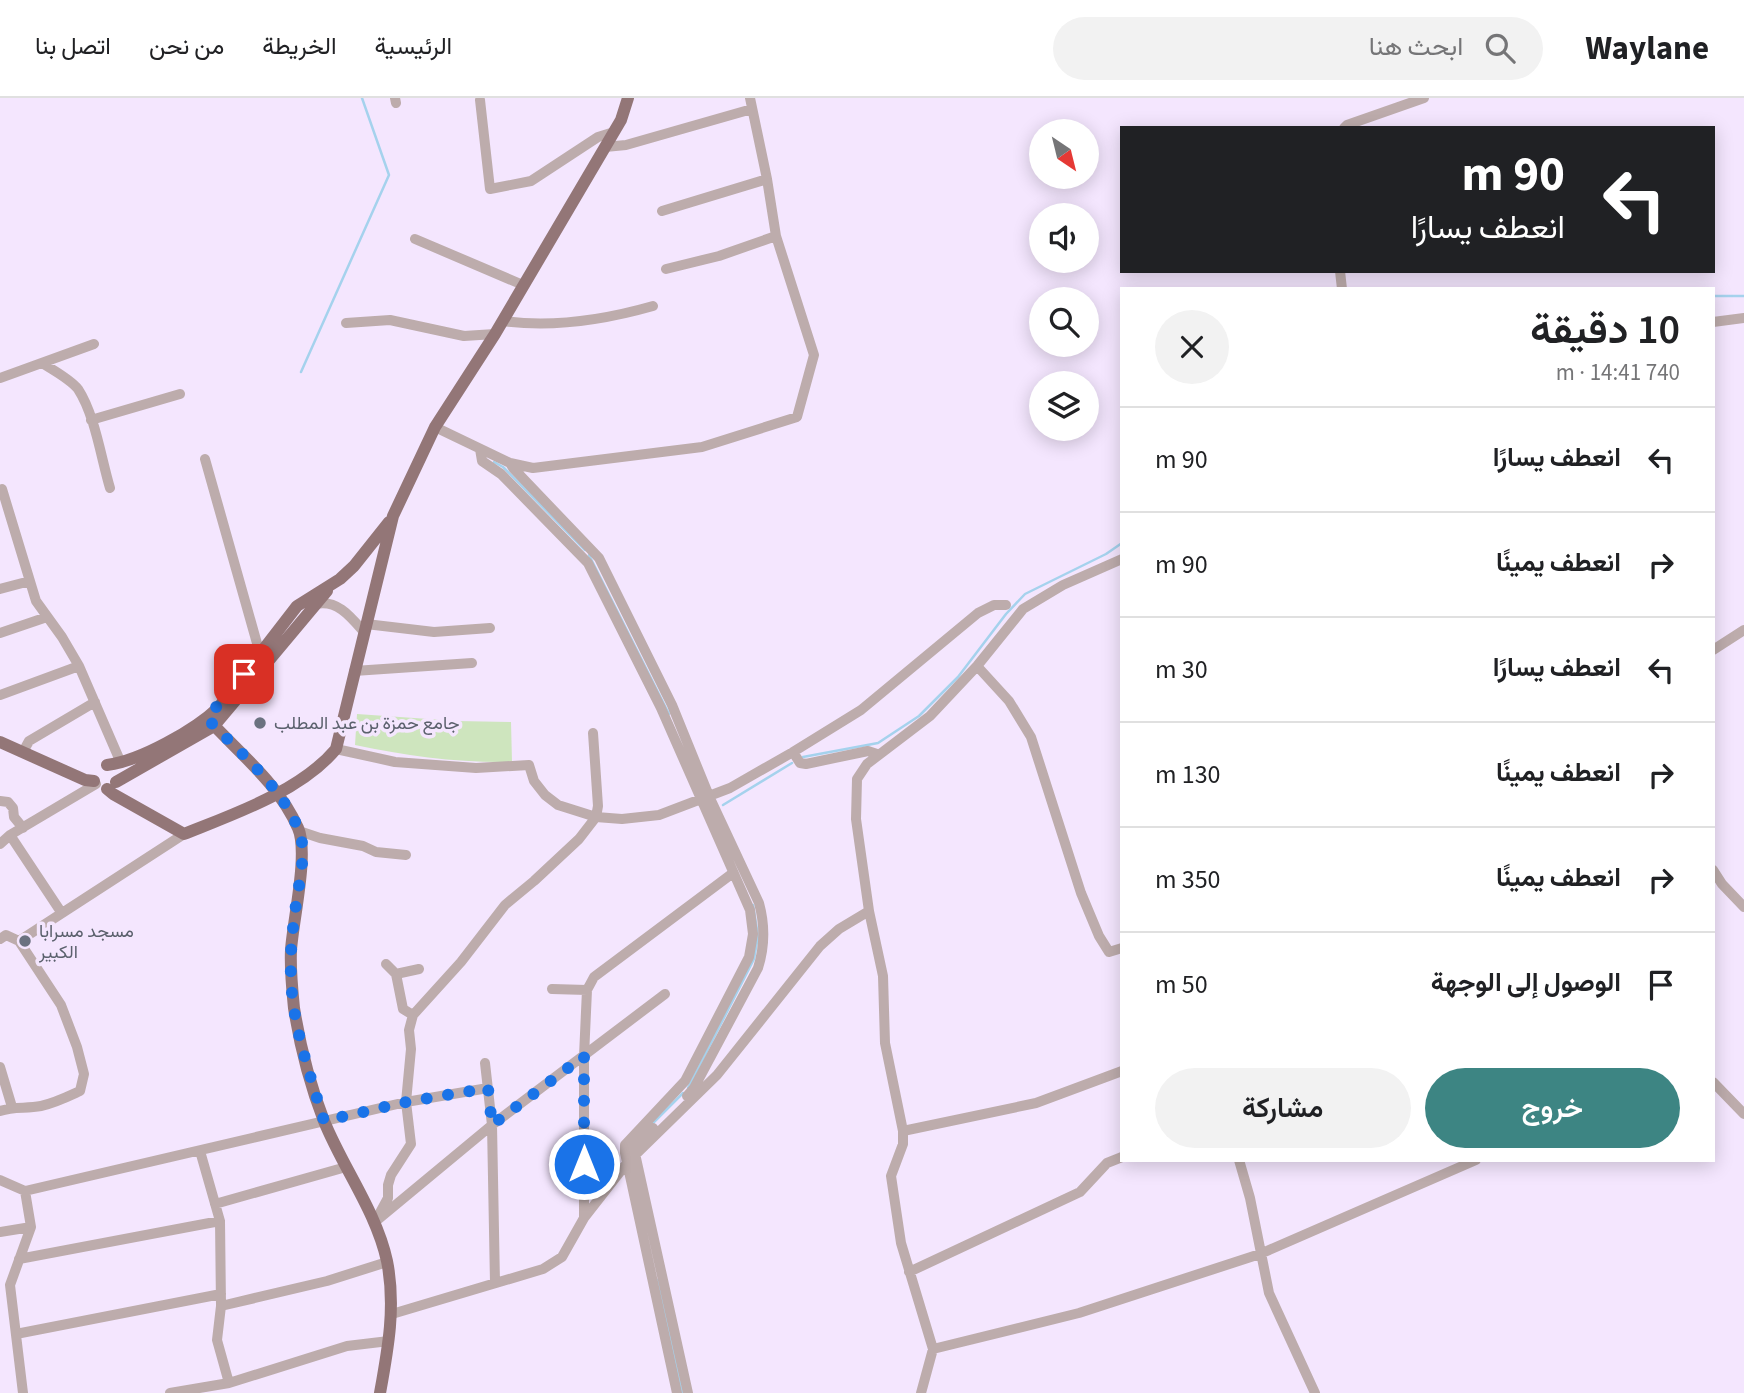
<!DOCTYPE html>
<html lang="ar">
<head>
<meta charset="utf-8">
<style>
  body { margin:0; font-family:"Source Sans 3",Vazirmatn,sans-serif; background:#f2f2f2; color:#202124; direction:rtl; height:100vh; display:flex; flex-direction:column; font-size:26px; white-space:nowrap }
  * { box-sizing:border-box; margin:0 }
  p { font-size:23px; color:#757577 }
  .icon { flex:none; width:38px; height:38px; fill:none; stroke:currentColor; stroke-width:2; stroke-linecap:round; stroke-linejoin:round }
  .map { position:relative; flex:1; overflow:hidden; direction:ltr }
  .panel { position:absolute; left:1120px; top:189px; width:595px; height:875px; display:flex; flex-direction:column; background:#fff; border-radius:0px; box-shadow:0 4px 18px #0003; direction:rtl }
  .panel>* { flex:none }
  .banner { position:absolute; left:1120px; top:28px; width:595px; height:147px; border-radius:0px; box-shadow:0 4px 18px #0003; direction:rtl; background:#202124; color:#fff; overflow:hidden }
  .needle { width:46px; rotate:145deg }
  .fabs { position:absolute; left:1029px; top:21px; display:grid; gap:14px }
  .fabs a { display:grid; place-items:center; width:70px; height:70px; border-radius:50%; background:#fff; box-shadow:0 4px 18px #0003; font-size:35px }
  .pin { position:absolute; display:grid; place-items:center; width:60px; height:60px; color:#fff; margin:-30px; border-radius:14px; box-shadow:0 4px 10px #0006 }
  .me { position:absolute; width:77px; margin:-38px; rotate:0deg; stroke-linejoin:round; filter:drop-shadow(0 0 5px #0008) }
  .turn { display:flex; align-items:center; gap:24px; height:147px; padding:0 35px; font-size:32px }
  .turn .icon { width:91px; height:91px; stroke-width:2.5 }
  .turn b { display:block; font-size:49px; line-height:60px }
  .round { display:grid; place-items:center; flex:none; width:74px; height:74px; border-radius:37px; background:#f2f2f2 }
  .head { display:flex; align-items:center; justify-content:space-between; height:119px; padding:0 35px }
  h1 { font-size:42px; font-weight:600; line-height:52px }
  .cta { display:flex; gap:14px; margin-top:auto; padding:14px 35px }
  .cta a { flex:1; height:80px; border-radius:42px; background:#3d8583; color:#fff; font-size:28px; font-weight:600; line-height:80px; text-align:center }
  .cta a+a { background:#f2f2f2; color:#202124 }
  ul { padding:0; list-style:none }
  li { display:flex; align-items:center; gap:21px; height:105px; padding:0 35px; border-top:2px solid #e0e0e0 }
  li div { flex:1 }
  li b { display:block; font-size:26px }
  li em { font-style:normal }
  header { display:flex; align-items:center; gap:42px; box-sizing:border-box; height:98px; padding:0 35px; background:#fff; border-bottom:2px solid #e0e0e0 }
  header strong { font-size:33px }
  nav { display:flex; gap:38px; margin-inline-start:auto; font-size:24px }
  .search { width:490px; height:63px; background:#f2f2f2; display:flex; align-items:center; gap:18px; box-sizing:border-box; padding:0 24px; border-radius:38px; color:#757577; font-size:26px }
  .map>svg:first-child { display:block }
  .green { fill:#cee5be }
  .lines { fill:none; stroke-linecap:round; stroke-linejoin:round }
  .stream { stroke:#a5d2ed; stroke-width:2.5 }
  .minor { stroke:#bdacac; stroke-width:10 }
  .major { stroke:#937677; stroke-width:12 }
  .route { stroke:#1a73e8; stroke-width:12; stroke-dasharray:0 21.6 }
  .worship-dot { fill:#6b7280; stroke:#f4e6fe; stroke-width:2.5 }
  .labels { text-anchor:middle; stroke-width:7; stroke-linejoin:round; paint-order:stroke }
  .worship-label { font-size:18px; fill:#5b616d; stroke:#f4e6fe; text-anchor:start }
</style>
</head>
<body>
<header>
<strong>Waylane</strong>
<div class="search"><svg class="icon" aria-label="search" viewBox="0 0 24 24"><circle cx="10" cy="10" r="6"/><path d="M15 15l6 6"/></svg>ابحث هنا</div>
<nav><a>الرئيسية</a><a>الخريطة</a><a>من نحن</a><a>اتصل بنا</a></nav>
</header>
<div class="map">
<svg width="1744" height="1295" viewBox="0 0 1744 1295">
  <rect width="100%" height="100%" fill="#f4e6fe"/>
  <path class="green" d="M357,616L457,623L511,624L512,664C458,665 408,658 355,647Z"/>
  <g class="lines">
    <path class="stream" d="M1713,198H1744
      M301,274L389,77L362,0
      M494,364L503,369L585,452
      M589,457L669,616
      M803,659L878,645L919,618L958,579L1006,516L1025,496L1106,456L1122,445
      M723,707L792,665
      M688,990L754,861L758,838L753,807
      M651,1027L683,995
      M658,1182L682,1295"/>
    <path class="minor" d="M395,0L396,5
      M480,2L490,91L531,83L598,39L614,34
      M1344,30L1347,27L1424,0
      M605,49L626,47L752,11
      M662,113L767,81
      M415,141L523,187
      M666,171L719,158L776,138
      M1340,173L1342,191
      M503,223C554,230 604,222 653,208
      M1713,224L1744,220
      M346,225L390,222L464,238L495,236
      M42,265C53,272 70,281 78,291C95,317 101,360 110,390
      M0,280L94,246
      M91,322L180,296
      M435,329L510,365L533,370L702,349L797,319L814,257L776,138L767,81L750,0
      M480,351L482,363L501,376L588,465L661,610L750,812L753,836L749,859L685,983L625,1047V1055L677,1295
      M205,361L260,556
      M510,365L513,370L599,460L672,607L709,698L759,805C765,827 765,848 758,870L694,990L687,998
      M0,392L2,391L36,503L62,539L79,568L121,665
      M0,491L30,483
      M316,506C337,501 351,519 364,534
      M366,526L434,534L490,530
      M0,535L47,519
      M1713,552L1744,532
      M977,568L1009,603L1031,639L1081,795L1099,838L1109,854L1122,850
      M354,573L472,565
      M0,597L79,568
      M593,635L598,708L596,719L579,741L534,783L505,807L461,864L413,917L409,932L411,951L406,1004L411,1046L391,1077L388,1087V1100L375,1124L492,1027L665,896
      M336,651L395,664L476,670L529,667L534,683L545,697L558,707L596,719L622,721L659,717L730,690L793,654L861,612L978,515L994,507H1006
      M23,654L29,643L95,604
      M793,654L800,665L806,666L868,653L877,656
      M0,703L8,704L13,710L14,719L23,730
      M299,733L320,740L363,748L376,754L406,757
      M10,737L61,814
      M0,746L10,737L96,686
      M1713,772L1722,786L1744,809
      M869,813L883,878L885,945L903,1033V1046L891,1078L901,1145L933,1251
      M0,841L6,837L19,843L184,736
      M386,866L396,876L403,911L413,917
      M396,876L419,871
      M552,891L587,892
      M485,965L492,1027L495,1185
      M0,969L12,1009
      M1713,984L1744,1016
      M0,1013C14,1008 26,1011 41,1008C55,1005 67,999 80,993L84,976L77,949L61,907L19,843
      M653,1030L634,1051L688,1295
      M903,1033L1036,1005L1122,973
      M200,1053L220,1123L221,1208L217,1242L229,1285
      M1239,1062L1250,1100L1269,1195L1315,1295
      M0,1082L25,1093L406,1004L488,990
      M215,1106L346,1069
      M584,1120V958L587,892L594,879L733,775
      M0,1134L31,1129
      M19,1161L220,1123
      M909,1174L1080,1094L1107,1065L1122,1059
      M221,1208L327,1183L387,1164
      M392,1216L543,1171L562,1159L584,1120L627,1065L717,977L820,848L839,831L869,813L856,721L857,681L867,666L930,618L977,568L1023,511L1063,487L1122,461
      M16,1236L221,1196
      M23,1295L10,1187L31,1129L25,1093
      M170,1295L229,1285L347,1248L389,1243
      M921,1295L933,1251L1079,1215L1260,1156L1476,1062"/>
    <path class="major" d="M207,620C240,656 278,685 298,730C309,755 293,822 291,852C290,871 292,890 294,910C300,948 310,987 324,1023C343,1070 376,1113 387,1163C396,1208 388,1251 380,1295
      M0,644L85,682L94,683
      M107,667C140,663 195,632 219,609L297,508L340,481L354,468L389,424
      M116,684L214,628L327,493
      M107,691L113,696L184,736C234,716 301,693 336,651L393,418L435,329L495,236L621,22L628,0"/>
  </g>
  <g class="lines">
    <path class="route" d="M244,576L207,620C241,657 277,683 298,730C309,754 297,790 295,815C292,836 290,857 291,878C292,927 310,976 324,1023L406,1004L488,990L492,1027L584,958V1066"/>
  </g>
  <g class="worship-dot">
    <circle cx="260" cy="625" r="7"/>
    <circle cx="25" cy="843" r="7"/>
  </g>
  <g class="labels">
    <g class="worship-label">
      <text x="274" y="631">جامع حمزة بن عبد المطلب</text>
      <text x="39" y="839">مسجد مسرابا<tspan x="39" dy="21">الكبير</tspan></text>
    </g>
  </g>
</svg>
<div class="fabs">
<a><svg class="needle" viewBox="-14 -14 28 28"><path d="M0-13l5 13h-10z" fill="#e53935"/><path d="M0 13l5-13h-10z" fill="#757577"/></svg></a>
<a><svg class="icon" aria-label="sound" viewBox="0 0 24 24"><path d="M4 9h4l5-4v14l-5-4H4zM17 9q2 3 0 6"/></svg></a>
<a><svg class="icon" aria-label="search" viewBox="0 0 24 24"><circle cx="10" cy="10" r="6"/><path d="M15 15l6 6"/></svg></a>
<a><svg class="icon" aria-label="layers" viewBox="0 0 24 24"><path d="M12 4l9 5-9 5-9-5zM3 14l9 5 9-5"/></svg></a>
</div>
<div class="pin" style="left:244px;top:576px;background:#d93025"><svg class="icon" aria-label="arrive" viewBox="0 0 24 24"><path d="M6 21V4h12l-3 4 3 4H6"/></svg></div>
<svg class="me" style="left:584px;top:1066px" viewBox="-20 -20 40 40"><circle r="17" fill="#1a73e8" stroke="#fff" stroke-width="3"/><path d="M0-11L8 9 0 5-8 9z" fill="#fff"/></svg>
<div class="banner">
<div class="turn"><svg class="icon" aria-label="left" viewBox="0 0 24 24"><path d="M17 20v-9H6M10 6l-5 5 5 5"/></svg><div><b>90 m</b>انعطف يسارًا</div></div>
</div>
<section class="panel">
<div class="head"><div><h1>10 دقيقة</h1><p>740 m · 14:41</p></div><a class="round"><svg class="icon" aria-label="close" viewBox="0 0 24 24"><path d="M6 6l12 12M18 6L6 18"/></svg></a></div>
<ul>
<li><svg class="icon" aria-label="left" viewBox="0 0 24 24"><path d="M17 20v-9H6M10 6l-5 5 5 5"/></svg><div><b>انعطف يسارًا</b></div><em>90 m</em></li>
<li><svg class="icon" aria-label="right" viewBox="0 0 24 24"><path d="M7 20v-9h11M14 6l5 5-5 5"/></svg><div><b>انعطف يمينًا</b></div><em>90 m</em></li>
<li><svg class="icon" aria-label="left" viewBox="0 0 24 24"><path d="M17 20v-9H6M10 6l-5 5 5 5"/></svg><div><b>انعطف يسارًا</b></div><em>30 m</em></li>
<li><svg class="icon" aria-label="right" viewBox="0 0 24 24"><path d="M7 20v-9h11M14 6l5 5-5 5"/></svg><div><b>انعطف يمينًا</b></div><em>130 m</em></li>
<li><svg class="icon" aria-label="right" viewBox="0 0 24 24"><path d="M7 20v-9h11M14 6l5 5-5 5"/></svg><div><b>انعطف يمينًا</b></div><em>350 m</em></li>
<li><svg class="icon" aria-label="arrive" viewBox="0 0 24 24"><path d="M6 21V4h12l-3 4 3 4H6"/></svg><div><b>الوصول إلى الوجهة</b></div><em>50 m</em></li>
</ul>
<div class="cta"><a>خروج</a><a>مشاركة</a></div>
</section>
</div>
</body>
</html>
